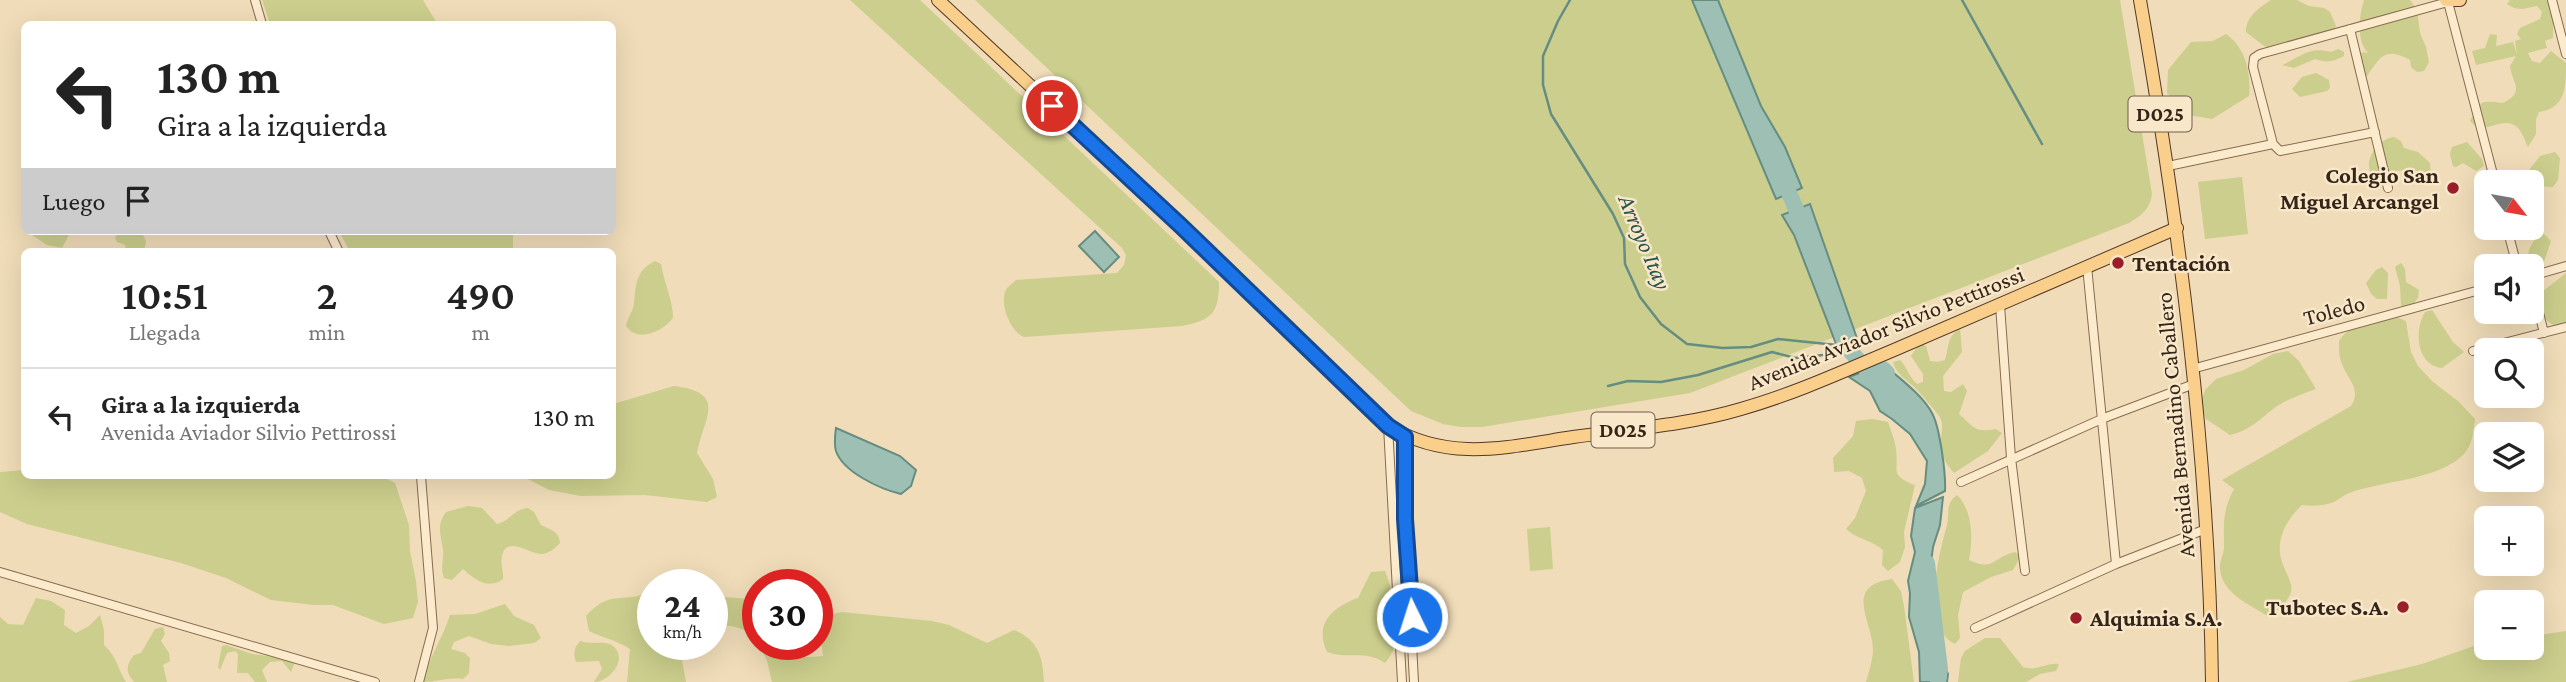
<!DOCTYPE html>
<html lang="es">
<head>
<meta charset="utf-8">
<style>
  body { margin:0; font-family:"Crimson Pro",serif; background:#f6f6f6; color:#222; height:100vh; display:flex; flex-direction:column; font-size:26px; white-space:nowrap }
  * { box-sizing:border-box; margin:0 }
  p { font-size:23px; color:#767676 }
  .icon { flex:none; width:38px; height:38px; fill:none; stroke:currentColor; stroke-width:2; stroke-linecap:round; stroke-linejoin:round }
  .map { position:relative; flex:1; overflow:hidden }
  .sheet { position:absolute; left:21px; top:248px; width:595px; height:231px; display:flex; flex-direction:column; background:#fff; border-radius:10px; box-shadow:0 7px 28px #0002 }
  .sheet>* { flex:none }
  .banner { position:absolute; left:21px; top:21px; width:595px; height:214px; border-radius:10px; box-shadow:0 7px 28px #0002; background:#fff; color:#222; overflow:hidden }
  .needle { width:46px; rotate:121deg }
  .tools { position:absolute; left:2474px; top:170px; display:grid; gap:14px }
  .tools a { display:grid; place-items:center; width:70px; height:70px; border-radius:10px; background:#fff; box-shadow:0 7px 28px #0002; font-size:35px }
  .speed { position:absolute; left:637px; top:569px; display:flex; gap:14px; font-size:35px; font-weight:700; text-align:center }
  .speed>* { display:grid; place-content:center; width:91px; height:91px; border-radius:50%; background:#fff; box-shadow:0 7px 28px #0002; line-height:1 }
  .speed small { font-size:18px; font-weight:400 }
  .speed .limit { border:10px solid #d22; background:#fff; color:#111 }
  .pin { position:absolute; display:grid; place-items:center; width:60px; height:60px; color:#fff; margin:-30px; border:4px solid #fff; border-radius:50%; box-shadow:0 2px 7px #0007 }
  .me { position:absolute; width:77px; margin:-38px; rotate:356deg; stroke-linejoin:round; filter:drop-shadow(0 0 5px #0008) }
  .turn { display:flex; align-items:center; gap:24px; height:147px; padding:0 21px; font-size:32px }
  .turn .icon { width:91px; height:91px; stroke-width:2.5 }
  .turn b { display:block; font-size:49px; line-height:60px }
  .then { display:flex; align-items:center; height:66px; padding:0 21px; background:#0003; gap:14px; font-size:26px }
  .eta { display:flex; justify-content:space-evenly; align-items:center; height:119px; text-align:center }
  .eta b { font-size:42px; font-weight:600; line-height:49px }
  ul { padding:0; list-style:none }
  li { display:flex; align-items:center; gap:21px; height:98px; padding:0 21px; border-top:2px solid #e0e0e0 }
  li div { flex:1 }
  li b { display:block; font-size:26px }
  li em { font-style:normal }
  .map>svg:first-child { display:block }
  .green { fill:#cbce8c }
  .water { fill:#9ec0b4; stroke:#658d81; stroke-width:2 }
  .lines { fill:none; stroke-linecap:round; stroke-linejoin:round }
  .stream { stroke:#658d81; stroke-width:2.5 }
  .river { stroke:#9ec0b4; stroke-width:16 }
  .minor-casing { stroke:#876b52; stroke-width:10 }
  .primary-casing { stroke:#543928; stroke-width:14 }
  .minor { stroke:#fbeacc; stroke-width:8 }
  .primary { stroke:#f9cf8b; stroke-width:12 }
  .route-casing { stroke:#114b97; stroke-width:18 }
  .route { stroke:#1a73e8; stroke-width:12 }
  .poi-dot { fill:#9a1f28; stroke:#f8e7c8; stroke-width:2.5 }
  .labels { text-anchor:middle; stroke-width:5; stroke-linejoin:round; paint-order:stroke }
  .shield { fill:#f8e7c8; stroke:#705f4e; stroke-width:2 }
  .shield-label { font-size:21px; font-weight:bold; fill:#352519 }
  .poi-label { font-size:23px; font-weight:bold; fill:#352519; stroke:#f8e7c8; text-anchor:end }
  .street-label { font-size:23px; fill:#352519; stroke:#f8e7c8 }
  .water-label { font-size:24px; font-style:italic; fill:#275650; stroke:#f8e7c8 }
</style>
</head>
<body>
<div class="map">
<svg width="2566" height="682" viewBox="0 0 2566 682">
  <rect width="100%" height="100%" fill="#f0dcb8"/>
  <path class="green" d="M262,0H423L435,20L441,24H270Z
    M850,0H920L1219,282C1219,313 1212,320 1182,326L1024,337C1010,332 998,301 1007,288C1010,285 1013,283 1016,280L1117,273L1124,265L1126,255L1122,248Z
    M975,0H2120L2152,194C2150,209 2142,215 2129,223L1690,393L1482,427H1461L1443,424L1411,411Z
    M2271,0H2297L2309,6L2324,8L2330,12L2336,26L2327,40L2279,50L2264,46L2246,32C2246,16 2259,8 2271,0Z
    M2364,0H2410L2417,10L2420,33L2426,47L2429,62L2424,71L2417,72L2411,67L2410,60C2385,46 2380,57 2367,76H2359C2350,67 2353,60 2363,52L2368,53C2356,40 2359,16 2364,0Z
    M2510,0H2553V38L2545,41L2547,48L2528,53L2532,61L2540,63L2551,51L2566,63C2566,87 2566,108 2539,112L2536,119V134L2528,147C2525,141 2522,131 2517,127C2502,114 2484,138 2470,121C2482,99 2480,101 2503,103C2526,92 2512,83 2510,66L2516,56L2476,65L2472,51L2485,48L2490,34L2497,35L2496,46L2513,42L2517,55L2515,41L2521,39L2517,34L2520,28L2540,19L2542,12L2537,6L2522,9L2514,8L2507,4Z
    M2226,34C2246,48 2251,72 2249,96L2212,119L2189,115L2167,93L2168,70L2191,42L2213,41Z
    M2338,49L2344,52V56C2333,62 2327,63 2315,59L2294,68L2282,65C2301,57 2308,46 2331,52Z
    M2316,73L2329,80L2330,88L2327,91L2300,97L2292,89L2302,77Z
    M2394,137L2401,141L2404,148L2418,152L2430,163L2431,174L2421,186L2404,170L2393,172L2384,180C2355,176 2373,139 2394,137Z
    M2467,142L2482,159L2484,166L2476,171L2463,163L2456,167L2453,166L2450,154L2452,147Z
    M2555,152L2560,158L2558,180L2553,187L2538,186L2539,194L2532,195V182H2526V174L2540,156Z
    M2242,177L2248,234L2205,239L2198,182Z
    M26,231H71L62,248L47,245Z
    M119,231H141L146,241L144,252H126L125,245L117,242L115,238Z
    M339,231H513V252H350Z
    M2543,233L2551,241L2544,262L2533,265L2527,260C2528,250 2533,238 2543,233Z
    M655,261L661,264C664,283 673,300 673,318C662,332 638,343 626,326C627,318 633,312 634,304C636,285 635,271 655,261Z
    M2401,263L2405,269L2406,282L2419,290L2418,298L2411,307L2404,308L2401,306L2400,286L2395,267Z
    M2382,267L2388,273L2387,299H2377L2371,294L2366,283L2376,270Z
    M2566,273V328C2546,327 2538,313 2538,295Z
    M2432,310L2453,342L2464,352L2442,368C2416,365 2414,330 2425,312Z
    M2399,318L2406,321L2411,352L2418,366L2433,382L2458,401L2475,419C2473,433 2473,443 2464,454C2438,481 2381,480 2347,494C2341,497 2336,502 2328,504C2319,506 2311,506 2302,505C2285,521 2274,542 2283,565C2286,573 2293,583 2291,592C2288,602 2277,611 2269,617C2251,605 2222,594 2220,569C2219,561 2224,555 2224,547C2224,523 2222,512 2234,489L2222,480L2351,406C2362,389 2348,380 2342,364C2339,358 2339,349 2339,341C2353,320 2375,319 2399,318Z
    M1960,329L1962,352L1943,376L1944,391L1951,392L1963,384L1967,391L1959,414C1974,427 1974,433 1996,429L2002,433L1988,451L1954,473C1948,466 1942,458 1941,449C1939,438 1946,426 1939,416C1933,408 1925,399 1918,391C1909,380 1897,377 1893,362L1900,360C1907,367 1909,377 1917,384L1923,382V374L1911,356L1920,343L1926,346L1930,361L1938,362L1945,360C1949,348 1947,335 1960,329Z
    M2288,351L2299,361L2316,389C2305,393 2294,397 2284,402C2262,414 2256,429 2230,435L2206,419L2200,405L2205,390L2216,379L2244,370L2273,354Z
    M674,386C729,393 703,418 697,453L713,479L717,497L707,502L645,495L581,496L549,490L522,476H612L613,404Z
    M1872,419L1888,422C1891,431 1895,440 1896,450C1899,471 1889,475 1915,485L1904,532L1905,547L1900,562L1888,571L1882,565L1883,550C1870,539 1858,540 1846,529L1855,518L1866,491L1862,478L1849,471L1834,472L1833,458L1853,436L1856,421Z
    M24,470V476H382L395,483L409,525L410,551L416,581L418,602L413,618L384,624L333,605H314L271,600L226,578L181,563L27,524L0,512V472Z
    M1957,495C1973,511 1973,538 1969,560C1994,572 1993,557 2015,552L2021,556L2013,570L1991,577L1963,592L1958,615L1960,638L1955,644C1920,628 1939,554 1947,525C1950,512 1945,504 1957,495Z
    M468,506L482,508L497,524C510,521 514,509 528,508L534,512L541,525C551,530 559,531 560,543C555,548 549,554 541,554C530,554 506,535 502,556C500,564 504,572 503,579C488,590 475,580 463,569L452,580L444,578C440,568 444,561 443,550C441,535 436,526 446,512Z
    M1550,527L1553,569L1530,571L1527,529Z
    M1385,571C1395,597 1406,641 1385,663C1364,649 1349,660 1327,652C1314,624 1332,607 1358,598L1371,572Z
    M1892,579L1901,591L1904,606L1914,682H1866C1869,672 1873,659 1873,649C1872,620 1843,586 1892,579Z
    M653,590V644H679L686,682H627L630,649C617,640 603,638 589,631L586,616C612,587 624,606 653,590Z
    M712,596L749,599L758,612V643C747,626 730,625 712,625Z
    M36,598L51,601L65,610L64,625L76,633L89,626L100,615L104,630V645C117,657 117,667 126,682H0V617L8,624L23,625Z
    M505,604L514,616L534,625L541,638L534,643L509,646L491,644L469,636L454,642L451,649L465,653L470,658L469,673L463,679C448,677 438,682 423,682C428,659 443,638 450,615L475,614Z
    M842,612L932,621L949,625L987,643L1014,630C1038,640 1043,657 1044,682H772L767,661L759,644H768C784,658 803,658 823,656L820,626L828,615Z
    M163,627L165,634L161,641L169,653L170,661L163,665L167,682H134C125,672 126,665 134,655L141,653L155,629Z
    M2566,631V682H2347L2422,664L2480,644L2487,643V648H2532V636Z
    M1985,638H2000L2023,667C2037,672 2046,662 2059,664L2056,671L2040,674L2026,682H1958L1961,658L1965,651Z
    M580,641C591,645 606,640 613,646C629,659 609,682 594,682L602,669L599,661L576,662C573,653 574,648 580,641Z
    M226,645L252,654L284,658L295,662L291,672L282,661L270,662L262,670L267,682H255L248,673H237L238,654L235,651L227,653L220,670L218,667L222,646Z"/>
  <path class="water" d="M1692,0H1718L1761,106L1785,147L1802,188L1776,199Z
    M1810,204L1859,344L1840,354L1794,235L1782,215Z
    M1095,231L1119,257L1104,272L1079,246Z
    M1883,364C1898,377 1924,396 1933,415C1940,430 1946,474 1945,491L1916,506L1925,484L1927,461L1910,434L1892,419L1880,411L1870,391L1849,377Z
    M836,428L900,456L916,470L911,486L901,494C880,489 843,472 836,451C834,444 835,435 836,428Z
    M1943,497L1940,525L1933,547L1926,600L1929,632L1948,674L1947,682H1920L1919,652L1909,617L1910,593L1908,581L1915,552L1911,536L1915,508Z"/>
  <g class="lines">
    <path class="stream" d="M1570,0L1558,21L1543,56V85L1551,114L1613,214L1624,238L1625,264L1640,297L1661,324L1687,344L1723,348L1751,347L1778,339L1837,345
      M1962,0L2042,144
      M1608,386L1628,381L1661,382L1698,375L1772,352L1795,358L1851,352"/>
    <path class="river" d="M1781,174L1804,228
      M1841,331L1846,346L1866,369H1883L1887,373
      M1927,563L1940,669L1938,682"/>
    <defs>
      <path id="minor" d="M255,0L262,24
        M2552,0L2566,54
        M2350,29L2388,188
        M2375,132L2280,151L2273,144L2253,67L2254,58L2260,54L2448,2L2495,182
        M2168,166L2273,144
        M2507,228L2517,266
        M329,231L339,252
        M2087,266L2116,564
        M2532,276L2566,266
        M2532,285L2544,333
        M2000,305L2011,458L2025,571
        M2473,351L2566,327
        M2192,369L2487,288
        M1388,426L1402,682
        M1405,437L1404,492L1414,682
        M1961,482L2104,418L2194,384
        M0,572L375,682
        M1975,628L2116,564L2206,529
        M419,682L433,628L421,476"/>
      <path id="primary" d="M938,0L1181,226L1388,426C1450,463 1507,447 1573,437C1629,429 1687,425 1741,409C1794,394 1844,371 1894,350C1989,310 2083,269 2177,228
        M2140,0C2179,225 2209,453 2212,682
        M2446,0H2460"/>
    </defs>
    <use href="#minor" class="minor-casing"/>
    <use href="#primary" class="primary-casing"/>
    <use href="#minor" class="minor"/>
    <use href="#primary" class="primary"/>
  </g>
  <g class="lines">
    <defs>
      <path id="route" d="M1052,106L1181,226L1388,426L1405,437V519L1412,617"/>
    </defs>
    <use href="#route" class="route-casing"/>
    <use href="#route" class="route"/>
  </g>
  <g class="poi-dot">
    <circle cx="2453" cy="188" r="7"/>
    <circle cx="2118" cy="263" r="7"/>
    <circle cx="2403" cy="607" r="7"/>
    <circle cx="2076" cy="618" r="7"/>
  </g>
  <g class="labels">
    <g class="shield">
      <rect x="2128.5" y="96.5" width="63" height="35" rx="5"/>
      <rect x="1591.5" y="412.5" width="63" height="35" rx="5"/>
    </g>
    <g class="shield-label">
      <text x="2160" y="121">D025</text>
      <text x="1623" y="437">D025</text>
    </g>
    <g class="poi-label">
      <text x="2439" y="183">Colegio San<tspan x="2439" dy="26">Miguel Arcangel</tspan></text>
      <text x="2132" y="271" text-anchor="start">Tentación</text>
      <text x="2389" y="615">Tubotec S.A.</text>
      <text x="2090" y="626" text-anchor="start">Alquimia S.A.</text>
    </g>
    <g class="street-label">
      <text transform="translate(2334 310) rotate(-15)" y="8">Toledo</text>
      <text transform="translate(1886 328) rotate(-22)" y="8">Avenida Aviador Silvio Pettirossi</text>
      <text transform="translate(2175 425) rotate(-95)" y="8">Avenida Bernadino Caballero</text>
    </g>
    <g class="water-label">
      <text transform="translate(1645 242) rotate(67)" y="8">Arroyo Itay</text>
    </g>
  </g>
</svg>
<div class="tools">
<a><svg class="needle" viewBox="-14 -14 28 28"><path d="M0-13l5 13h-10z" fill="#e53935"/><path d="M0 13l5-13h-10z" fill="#767676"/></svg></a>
<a><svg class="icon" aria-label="sound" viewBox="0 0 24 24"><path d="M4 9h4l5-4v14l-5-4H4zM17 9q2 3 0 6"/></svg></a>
<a><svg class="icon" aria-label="search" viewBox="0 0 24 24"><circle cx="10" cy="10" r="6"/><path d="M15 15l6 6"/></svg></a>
<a><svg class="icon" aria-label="layers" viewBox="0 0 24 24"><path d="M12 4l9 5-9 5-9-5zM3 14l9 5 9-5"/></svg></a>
<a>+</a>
<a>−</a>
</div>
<div class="speed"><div>24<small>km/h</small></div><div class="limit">30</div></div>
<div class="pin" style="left:1052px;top:106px;background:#d93025"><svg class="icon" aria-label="arrive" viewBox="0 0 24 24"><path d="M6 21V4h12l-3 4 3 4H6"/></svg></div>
<svg class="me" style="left:1412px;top:617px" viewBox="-20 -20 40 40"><circle r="17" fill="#1a73e8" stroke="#fff" stroke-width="3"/><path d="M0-11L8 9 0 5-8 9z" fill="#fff"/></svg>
<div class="banner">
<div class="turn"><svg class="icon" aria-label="left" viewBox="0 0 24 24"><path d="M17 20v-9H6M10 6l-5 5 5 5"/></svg><div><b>130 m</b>Gira a la izquierda</div></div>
<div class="then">Luego<svg class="icon" aria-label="arrive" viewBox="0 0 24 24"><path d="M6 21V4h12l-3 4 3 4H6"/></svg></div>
</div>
<section class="sheet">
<div class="eta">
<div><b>10:51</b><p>Llegada</p></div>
<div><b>2</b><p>min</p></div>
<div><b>490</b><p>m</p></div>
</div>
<ul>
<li><svg class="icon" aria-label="left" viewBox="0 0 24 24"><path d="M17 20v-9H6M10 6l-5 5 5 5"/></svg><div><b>Gira a la izquierda</b><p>Avenida Aviador Silvio Pettirossi</p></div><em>130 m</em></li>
</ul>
</section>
</div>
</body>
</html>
